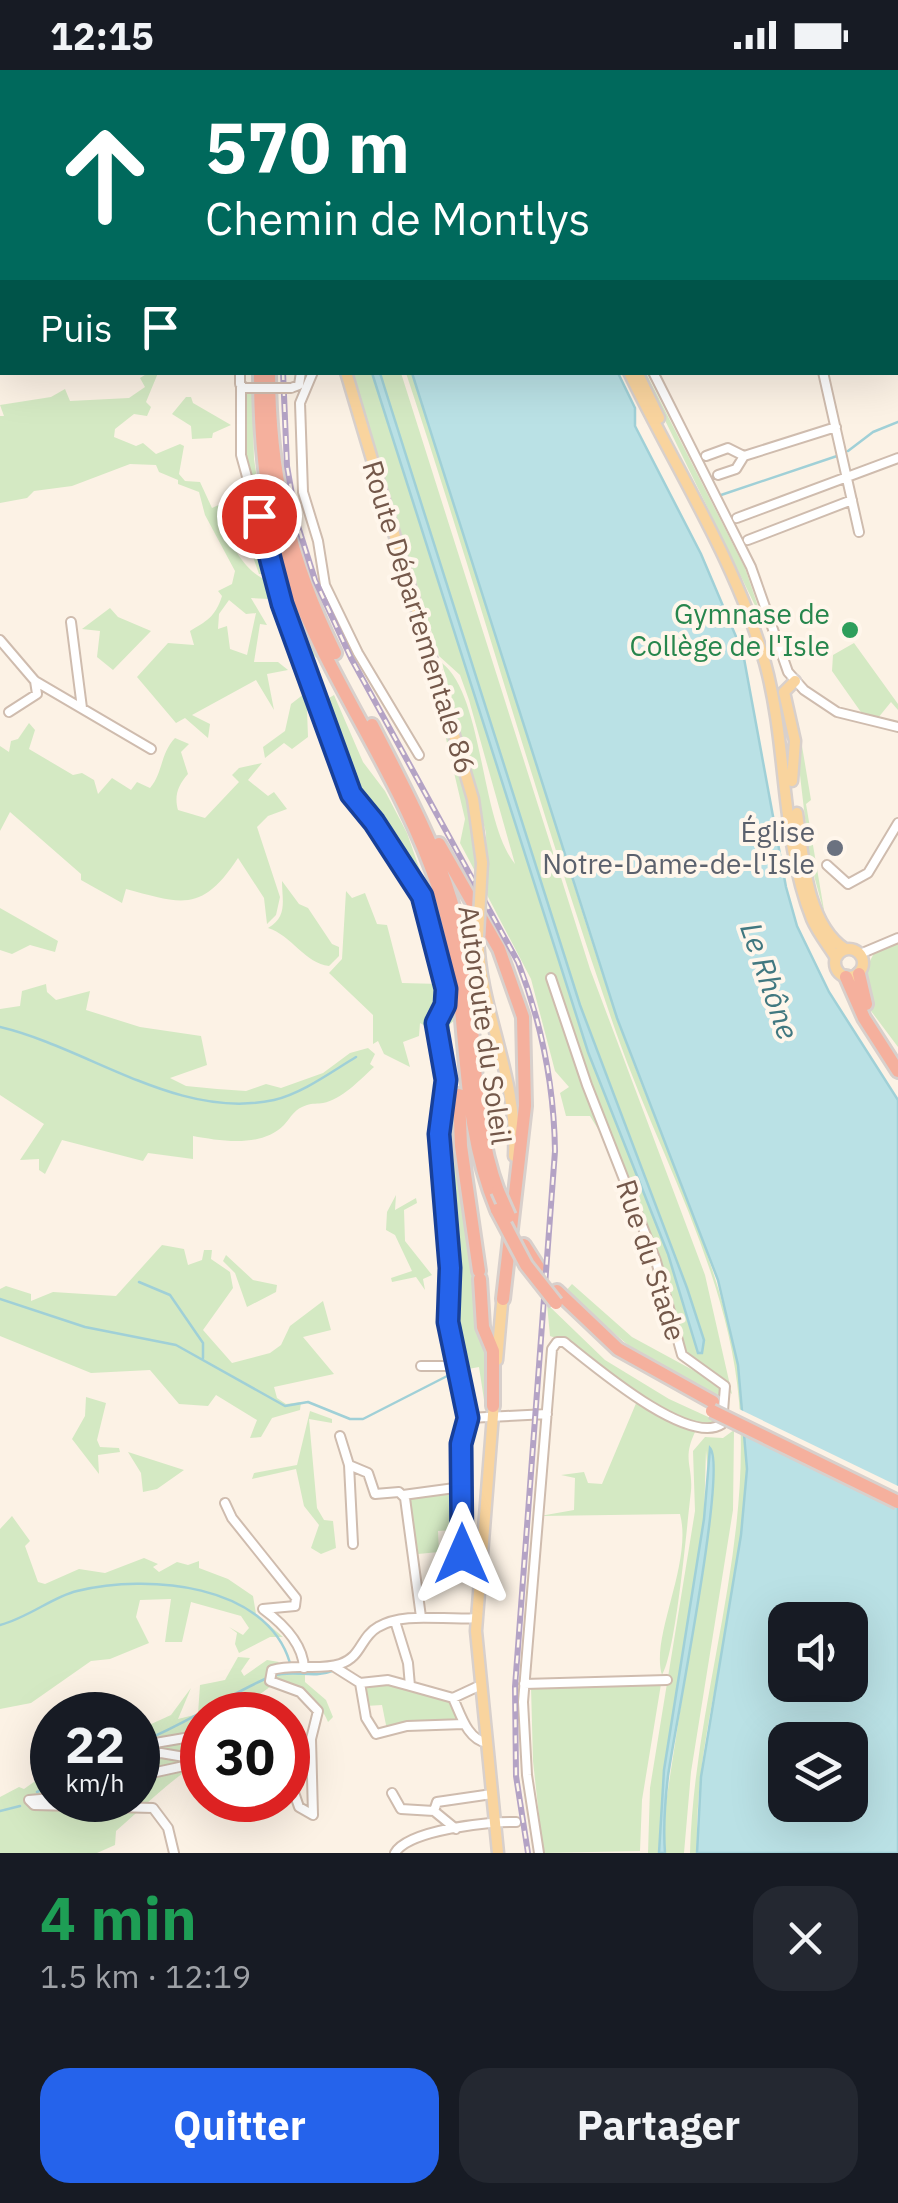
<!DOCTYPE html>
<html lang="fr">
<head>
<meta charset="utf-8">
<style>
  body { margin:0; font-family:"IBM Plex Sans",sans-serif; background:#242831; color:#f1f3f6; height:100vh; display:flex; flex-direction:column; font-size:38px; white-space:nowrap }
  * { box-sizing:border-box; margin:0 }
  p { font-size:32px; color:#9ea1a6 }
  .icon { flex:none; width:55px; height:55px; fill:none; stroke:currentColor; stroke-width:2; stroke-linecap:round; stroke-linejoin:round }
  .map { position:relative; height:1783px; overflow:hidden }
  .drawer { display:flex; flex-direction:column; background:#171b24; flex:1 }
  .drawer>* { flex:none }
  .top-card { position:absolute; left:0px; top:0px; width:900px; height:305px; box-shadow:0 10px 40px #0002; background:#00695c; color:#fff; overflow:hidden }
  .fabs { position:absolute; left:768px; top:1532px; display:grid; gap:20px }
  .fabs a { display:grid; place-items:center; width:100px; height:100px; border-radius:20px; background:#171b24; box-shadow:0 10px 40px #0002; font-size:50px }
  .speed { position:absolute; left:30px; top:1622px; display:flex; gap:20px; font-size:50px; font-weight:700; text-align:center }
  .speed>* { display:grid; place-content:center; width:130px; height:130px; border-radius:50%; background:#171b24; box-shadow:0 10px 40px #0002; line-height:1 }
  .speed small { font-size:25px; font-weight:400 }
  .speed .limit { border:15px solid #d22; background:#fff; color:#111 }
  .pin { position:absolute; display:grid; place-items:center; width:85px; height:85px; color:#fff; margin:-42px; border:5px solid #fff; border-radius:50%; box-shadow:0 2px 10px #0007 }
  .me { position:absolute; width:110px; margin:-55px; rotate:0deg; stroke-linejoin:round; filter:drop-shadow(0 0 8px #0008) }
  .turn { display:flex; align-items:center; gap:35px; height:210px; padding:0 40px; font-size:45px }
  .turn .icon { width:130px; height:130px; stroke-width:2.5 }
  .turn b { display:block; font-size:70px; line-height:85px }
  .then { display:flex; align-items:center; height:95px; padding:0 40px; background:#0003; gap:20px; font-size:38px }
  .round { display:grid; place-items:center; flex:none; width:105px; height:105px; border-radius:30px; background:#242831 }
  .summary { display:flex; align-items:center; justify-content:space-between; height:170px; padding:0 40px }
  h1 { font-size:60px; font-weight:800; line-height:75px; color:#1e9e55 }
  .button { display:flex; gap:20px; margin-top:auto; padding:20px 40px }
  .button a { flex:1; height:115px; border-radius:30px; background:#2563eb; color:#fff; font-size:40px; font-weight:800; line-height:115px; text-align:center }
  .button a+a { background:#242831; color:#f1f3f6 }
  .status { display:flex; justify-content:space-between; align-items:center; height:70px; padding:0 50px; background:#171b24; direction:ltr }
  .status svg { height:28px; fill:currentColor }
  .map>svg:first-child { display:block }
  .green { fill:#d4e9c3; fill-rule:evenodd }
  .water { fill:#bae1e5; stroke:#a0d0d7; stroke-width:2.5; fill-rule:evenodd }
  .pier { fill:#fcf2e5 }
  .lines { fill:none; stroke-linecap:round; stroke-linejoin:round }
  .stream { stroke:#a0d0d7; stroke-width:2.5 }
  .minor-casing { stroke:#cfbcae; stroke-width:12 }
  .major-casing { stroke:#d8d0cc; stroke-width:15 }
  .highway-casing { stroke:#d8d0cc; stroke-width:18 }
  .minor { stroke:#fff; stroke-width:8 }
  .major { stroke:#f9d49e; stroke-width:10 }
  .highway { stroke:#f5b09d; stroke-width:12 }
  .rail-casing { stroke:#b4a3c5; stroke-width:6 }
  .rail { stroke:#fff6eb; stroke-width:2.5; stroke-dasharray:8; stroke-linecap:butt }
  .minor-bridge-casing { stroke:#cfbcae; stroke-width:12; stroke-linecap:butt }
  .major-bridge-casing { stroke:#d8d0cc; stroke-width:15; stroke-linecap:butt }
  .highway-bridge-casing { stroke:#d8d0cc; stroke-width:18; stroke-linecap:butt }
  .minor-bridge { stroke:#fff; stroke-width:8 }
  .major-bridge { stroke:#f9d49e; stroke-width:10 }
  .highway-bridge { stroke:#f5b09d; stroke-width:12 }
  .route-casing { stroke:#184099; stroke-width:25 }
  .route { stroke:#2563eb; stroke-width:18 }
  .leisure-dot { fill:#2e9e5b; stroke:#fff6eb; stroke-width:4 }
  .worship-dot { fill:#6b7280; stroke:#fff6eb; stroke-width:4 }
  .labels { text-anchor:middle; stroke-width:8; stroke-linejoin:round; paint-order:stroke }
  .leisure-label { font-size:28px; fill:#27864d; stroke:#fff6eb; text-anchor:end }
  .street-label { font-size:28px; fill:#74584a; stroke:#fff6eb }
  .worship-label { font-size:28px; fill:#5b616d; stroke:#fff6eb; text-anchor:end }
  .water-label { font-size:30px; font-style:italic; fill:#417880; stroke:#fff6eb }
</style>
</head>
<body>
<div class="status"><b>12:15</b><svg viewBox="0 0 49 12"><path d="M0 12V9h3v3zM5 12V6h3v6zM10 12V3h3v9zM15 12V0h3v12zM26 1h20v11H26zM47 4h2v5h-2z"/></svg></div>
<div class="map">
<svg width="898" height="1783" viewBox="0 0 898 1783">
  <rect width="100%" height="100%" fill="#fcf2e5"/>
  <path class="green" d="M148,303H158L146,332L151,337L147,346L134,344L115,359L114,367L136,376L143,373L156,384L180,374L184,376L179,404L185,411L200,412L212,438L247,422L269,504H259L241,453L232,456L238,448L235,442H227L222,450C227,470 248,508 271,511L269,529L251,528L267,555L260,554L254,592H278L288,600L267,604L274,640L256,610L192,645L210,654L208,668L185,648L176,653L137,607L168,573L194,575L190,561C206,551 215,548 222,526L218,521L232,514L235,501L205,445L199,422L178,414V410L159,402L156,395L130,394L72,416L34,421L27,428L0,433V346H4L0,335L51,327L65,319L70,331L129,328L145,317L140,308ZM229,530L246,544L256,543L247,585L230,579L227,556L218,559L219,544Z
    M352,303H372L588,982L668,1184L701,1283L687,1218L580,935L380,303H401L590,899L705,1205L732,1324L686,1284L652,1170L606,1059H598L590,1046H566L560,1023L569,1017L555,1001L531,909L487,825L486,763L442,593C484,626 480,751 515,794L469,630L460,605L439,586Z
    M406,303H412C438,383 467,463 492,545C534,680 572,817 618,951C666,1089 738,1220 747,1369C755,1509 693,1644 697,1783H690C694,1631 752,1484 739,1331C728,1202 659,1085 617,965C541,747 479,522 406,303Z
    M642,303H646L745,498L764,554Z
    M245,321H252L254,389L263,448L242,367Z
    M186,327H191L193,333L231,355L213,363L212,368L192,369L191,356L172,344Z
    M278,492L320,591L309,581L312,602L294,565L272,494Z
    M110,538L118,547L151,561L113,600L97,587L100,561L82,559Z
    M854,573L898,634V640L891,632L878,648L863,645L832,601L833,585Z
    M309,620L320,650L307,640L308,667L292,679L284,673L265,688L263,677L285,661L291,634Z
    M334,625L363,692L385,721L407,763L437,849L434,852L444,893H449L455,950L450,954V974L444,979L440,951L448,934L426,826L352,722L324,631Z
    M439,639L474,755L477,805L460,773L465,749Z
    M793,645L798,652L811,730L806,734L825,846L810,791Z
    M29,653L35,660L29,679L73,705L82,703L94,710L98,724L112,708L131,720L137,712L150,718C163,703 160,684 175,668L189,674L181,682L188,704C178,715 174,726 178,740L205,748L239,712L232,705L239,698L262,693L248,710L268,726L274,722L287,739L268,746L257,757L280,827L276,845L267,854L264,828L238,788C202,843 182,834 126,819L122,833L81,810V804L10,742L0,761V676L9,682L11,671L18,669Z
    M282,811L299,834L308,838L332,874L339,877V886L329,896C306,894 291,865 268,858C288,847 282,830 282,811Z
    M346,821L352,828L365,823L377,854L387,855L402,913L440,914L442,931L434,961L420,953L419,966L403,972L410,997L384,984L378,971L373,974V945L329,903L342,889Z
    M0,838L58,871L55,882L30,875L12,884L0,880Z
    M898,872V977L871,941L862,907L875,881Z
    M46,914L47,922L56,930L90,921L86,940L140,957L201,966L207,995L170,1008L186,1016L217,1019L246,1021L266,1014L281,1018L323,1003L350,983L368,978L375,984L370,994L374,997C361,1009 341,1030 323,1033C318,1034 312,1033 307,1035C294,1039 292,1046 284,1055C261,1078 221,1071 193,1066V1089L148,1083L143,1091L62,1070L45,1104L39,1100V1089L20,1090L44,1054L0,1025V939L20,936L22,921Z
    M454,1036L473,1205L490,1279L486,1343L479,1297L463,1300L468,1337C462,1309 455,1281 451,1253C446,1219 435,1056 454,1036Z
    M396,1125L395,1140L416,1128L417,1133L404,1140L405,1171L432,1205L423,1209L425,1220L416,1207L392,1212L391,1208L412,1201L395,1165L386,1160L387,1142Z
    M162,1175L184,1179L188,1195L202,1190L204,1180H212L211,1189L230,1202L233,1218L203,1260L232,1293L270,1283L281,1275L290,1256L323,1231L331,1260L303,1267L334,1304L274,1317L277,1328L286,1334L301,1332L300,1340L272,1348L261,1367L250,1368L257,1350L216,1325L208,1336L179,1334L150,1300L91,1303L0,1266V1219L6,1216L31,1224V1231L53,1222L116,1226Z
    M226,1185L253,1210L277,1215L276,1222L247,1237L235,1203L223,1191Z
    M572,1214L632,1267L713,1311L722,1320L723,1331L628,1275L565,1222Z
    M547,1234L605,1290L669,1329L717,1351C675,1372 591,1279 550,1266Z
    M86,1327L106,1333L97,1370L100,1377L119,1378L120,1382L98,1385L99,1404L72,1369L85,1346Z
    M637,1331L695,1362C682,1390 693,1395 691,1421C687,1454 676,1583 662,1605C650,1567 693,1493 680,1444L540,1446L574,1440L575,1408L561,1405L584,1402L588,1413L602,1414Z
    M310,1341L332,1349V1353L309,1349L317,1438L324,1450L333,1451L336,1478L321,1484L311,1478L319,1455L304,1436L296,1399L252,1409L254,1403L297,1395Z
    M734,1360L733,1440L691,1702L684,1783H665V1739L711,1439L706,1380L704,1449L664,1700L659,1783H648L650,1718L695,1441L693,1381L705,1367L723,1368Z
    M128,1382L184,1400L157,1419L143,1422L141,1403Z
    M454,1419V1460L438,1461L439,1482L418,1484L408,1424Z
    M12,1446L30,1471L25,1476L38,1512L45,1514L79,1499L105,1503L144,1488L158,1494L153,1497L159,1502L177,1492L188,1495L199,1491V1498L228,1509L253,1526L256,1544L283,1567H270L239,1583L235,1574L237,1563L229,1557L243,1565L249,1558L241,1546L191,1532L182,1572H165L171,1529L140,1530L136,1547L149,1573L110,1589L91,1591L31,1633L0,1639V1459Z
    M238,1587L250,1588L241,1601L244,1606L267,1590L279,1592L265,1608L271,1616L259,1625L274,1645H202V1696L197,1694C167,1712 143,1738 116,1761L115,1775L97,1783H0V1727L19,1717L24,1719L48,1702L52,1704V1730H138V1660L171,1645L191,1618L178,1649L198,1644L200,1615L225,1610Z
    M287,1600L305,1602V1612L326,1630L333,1647L328,1652C320,1631 296,1610 274,1609L272,1604Z
    M389,1612L449,1628L460,1652L387,1660L382,1635L366,1636L361,1617Z
    M661,1614L642,1730L640,1781L543,1783L533,1691L531,1617Z"/>
  <path class="water" d="M372,303H380L385,319L580,935L687,1218L704,1270L702,1283H698L668,1184L588,982Z
    M412,303H618L635,338V356L701,484L743,583L786,817L797,856L829,922L898,1030V1783H697L701,1707L741,1465L747,1399L738,1295L718,1210L617,948ZM785,1550H850V1615H785ZM785,1670H850V1735H785Z
    M710,1378C728,1397 674,1661 668,1706C665,1731 663,1757 665,1783H659L664,1700L704,1449Z"/>
  <path class="pier" d="M739,1339L898,1416V1438L741,1362Z"/>
  <g class="lines">
    <path class="stream" d="M848,381L873,362L898,352
      M721,425L837,386
      M0,957C89,978 179,1051 274,1030C303,1023 331,1002 356,987
      M139,1212L170,1225L203,1273V1288
      M0,1229L85,1257L176,1275L285,1336L308,1332L350,1349H363L455,1302
      M0,1555C28,1548 54,1526 77,1521C148,1504 266,1513 290,1593
      M273,1606C294,1599 312,1609 332,1601
      M143,1671C186,1654 223,1628 265,1609
      M37,1722L52,1715
      M0,1741L20,1736"/>
    <defs>
      <path id="minor" d="M2,0L4,2
        M539,0L540,2
        M703,0L705,2
        M774,0V2
        M39,2L43,0
        M230,2V0
        M0,30L2,29
        M0,101L2,102
        M240,302V314L245,318
        M313,302L300,333L303,422L318,471L325,515L358,583L419,685
        M653,302L751,497L788,602L804,620L837,642L898,657
        M823,302L859,462
        M241,317V385L282,534L351,724L375,751L422,825L446,919L445,935L436,953L446,1010L439,1059L442,1132L449,1198L448,1252L468,1348L461,1374L460,1466L467,1499L479,1510
        M291,318L299,315L301,302
        M706,386L728,378L744,386
        M718,405L736,399L744,386L836,357
        M737,448L898,388
        M748,470L852,430
        M71,552L82,638
        M0,570L35,611L151,679
        M9,642L37,624L35,611
        M827,795L848,814L868,803L898,753
        M860,884L898,868
        M421,1296H457
        M468,1348L547,1344
        M340,1366L349,1395L353,1474
        M349,1395L368,1403L375,1424L399,1422L405,1428L421,1547
        M403,1425L462,1417
        M225,1433L232,1448L296,1528L295,1536L263,1539C282,1553 303,1574 304,1598
        M395,1551L408,1593L410,1616L453,1628L481,1615
        M333,1596L360,1613L366,1648L376,1664L407,1656L464,1654
        M360,1613L388,1610L410,1616
        M524,1614L667,1610
        M453,1628C461,1645 467,1669 487,1673
        M138,1676L202,1665
        M138,1687L161,1683L202,1690
        M288,1705L299,1737L313,1745L311,1669L318,1641L300,1622L270,1611L272,1600C295,1593 317,1601 340,1594C362,1587 360,1567 378,1557C405,1541 445,1551 476,1548
        M138,1706L184,1696L202,1702
        M392,1723L401,1739L434,1741
        M52,1728L29,1730L34,1735L153,1738L168,1758L174,1783
        M456,1759L434,1741L437,1732L492,1724
        M395,1783C408,1760 490,1751 516,1752
        M539,1783L527,1705L523,1632L552,1279L557,1272H564C592,1294 688,1377 722,1354L725,1316L682,1285L656,1191L587,1015L551,908"/>
      <path id="major" d="M307,0V2
        M518,0L519,2
        M525,0L526,2
        M815,0V2
        M898,238V240
        M346,302L473,729L482,793
        M629,302C675,398 736,491 765,593C788,676 780,769 812,849C818,863 828,875 836,888
        M637,302L659,348
        M792,711L795,671L784,622L795,611
        M797,743C803,786 806,853 845,879
        M478,866C480,942 518,1006 514,1086
        M835 893a14 14 0 1 1 28 0a14 14 0 1 1-28 0Z
        M497,1290L503,1222
        M494,1332L476,1561L498,1783"/>
      <path id="highway" d="M257,0V2
        M266,0V2
        M260,302C260,374 266,444 292,511C333,618 404,712 439,820C474,926 453,1034 497,1140
        M269,302C269,405 290,492 335,583
        M372,655C409,727 449,799 463,880C478,961 469,1043 498,1121
        M439,774L499,879L523,947L525,1036L503,1229
        M859,904L866,934
        M846,907L864,948L898,1001
        M459,1025L461,1076L479,1201
        M524,1175L538,1197
        M480,1209L483,1257L493,1281V1336
        M557,1221L618,1279L713,1332"/>
    </defs>
    <use href="#minor" class="minor-casing"/>
    <use href="#major" class="major-casing"/>
    <use href="#highway" class="highway-casing"/>
    <use href="#minor" class="minor"/>
    <use href="#major" class="major"/>
    <use href="#highway" class="highway"/>
    <defs>
      <path id="rail" d="M284,0L285,2
        M283,302L287,396L297,453L315,510L351,588L518,892C542,954 554,1014 555,1081L515,1617L516,1706L528,1783"/>
    </defs>
    <use href="#rail" class="rail-casing"/>
    <use href="#rail" class="rail"/>
    <defs>
      <path id="minor-bridge" d="M245,318H291"/>
      <path id="major-bridge" d="M478,866L482,793"/>
      <path id="highway-bridge" d="M498,1121L509,1146
        M497,1140L526,1195L556,1233
        M712,1341L898,1432"/>
    </defs>
    <use href="#minor-bridge" class="minor-bridge-casing"/>
    <use href="#major-bridge" class="major-bridge-casing"/>
    <use href="#highway-bridge" class="highway-bridge-casing"/>
    <use href="#minor-bridge" class="minor-bridge"/>
    <use href="#major-bridge" class="major-bridge"/>
    <use href="#highway-bridge" class="highway-bridge"/>
  </g>
  <g class="lines">
    <defs>
      <path id="route" d="M259,446L282,534L351,724L374,752L422,826L446,919L445,935L436,953L446,1010L439,1064L450,1198L448,1252L468,1348L461,1374L462,1484"/>
    </defs>
    <use href="#route" class="route-casing"/>
    <use href="#route" class="route"/>
  </g>
  <circle class="leisure-dot" cx="850" cy="560" r="10"/>
  <circle class="worship-dot" cx="835" cy="778" r="10"/>
  <g class="labels">
    <g class="leisure-label">
      <text x="830" y="554">Gymnase de<tspan x="830" dy="32">Collège de l'Isle</tspan></text>
    </g>
    <g class="street-label">
      <text transform="translate(419 547) rotate(73)" y="10">Route Départementale 86</text>
      <text transform="translate(485 955) rotate(82)" y="10">Autoroute du Soleil</text>
      <text transform="translate(651 1190) rotate(72)" y="10">Rue du Stade</text>
    </g>
    <g class="worship-label">
      <text x="815" y="772">Église<tspan x="815" dy="32">Notre-Dame-de-l'Isle</tspan></text>
    </g>
    <g class="water-label">
      <text transform="translate(769 911) rotate(71)" y="10">Le Rhône</text>
    </g>
  </g>
</svg>
<div class="fabs">
<a><svg class="icon" aria-label="sound" viewBox="0 0 24 24"><path d="M4 9h4l5-4v14l-5-4H4zM17 9q2 3 0 6"/></svg></a>
<a><svg class="icon" aria-label="layers" viewBox="0 0 24 24"><path d="M12 4l9 5-9 5-9-5zM3 14l9 5 9-5"/></svg></a>
</div>
<div class="speed"><div>22<small>km/h</small></div><div class="limit">30</div></div>
<div class="pin" style="left:259px;top:446px;background:#d93025"><svg class="icon" aria-label="arrive" viewBox="0 0 24 24"><path d="M6 21V4h12l-3 4 3 4H6"/></svg></div>
<svg class="me" style="left:462px;top:1484px" viewBox="-20 -20 40 40"><path d="M0-17L14 15 0 8-14 15z" fill="#2563eb" stroke="#fff" stroke-width="4"/></svg>
<div class="top-card">
<div class="turn"><svg class="icon" aria-label="ahead" viewBox="0 0 24 24"><path d="M12 20V5M6 11l6-6 6 6"/></svg><div><b>570 m</b>Chemin de Montlys</div></div>
<div class="then">Puis<svg class="icon" aria-label="arrive" viewBox="0 0 24 24"><path d="M6 21V4h12l-3 4 3 4H6"/></svg></div>
</div>
</div>
<section class="drawer">
<div class="summary"><div><h1>4 min</h1><p>1.5 km · 12:19</p></div><a class="round"><svg class="icon" aria-label="close" viewBox="0 0 24 24"><path d="M6 6l12 12M18 6L6 18"/></svg></a></div>
<div class="button"><a>Quitter</a><a>Partager</a></div>
</section>
</body>
</html>
